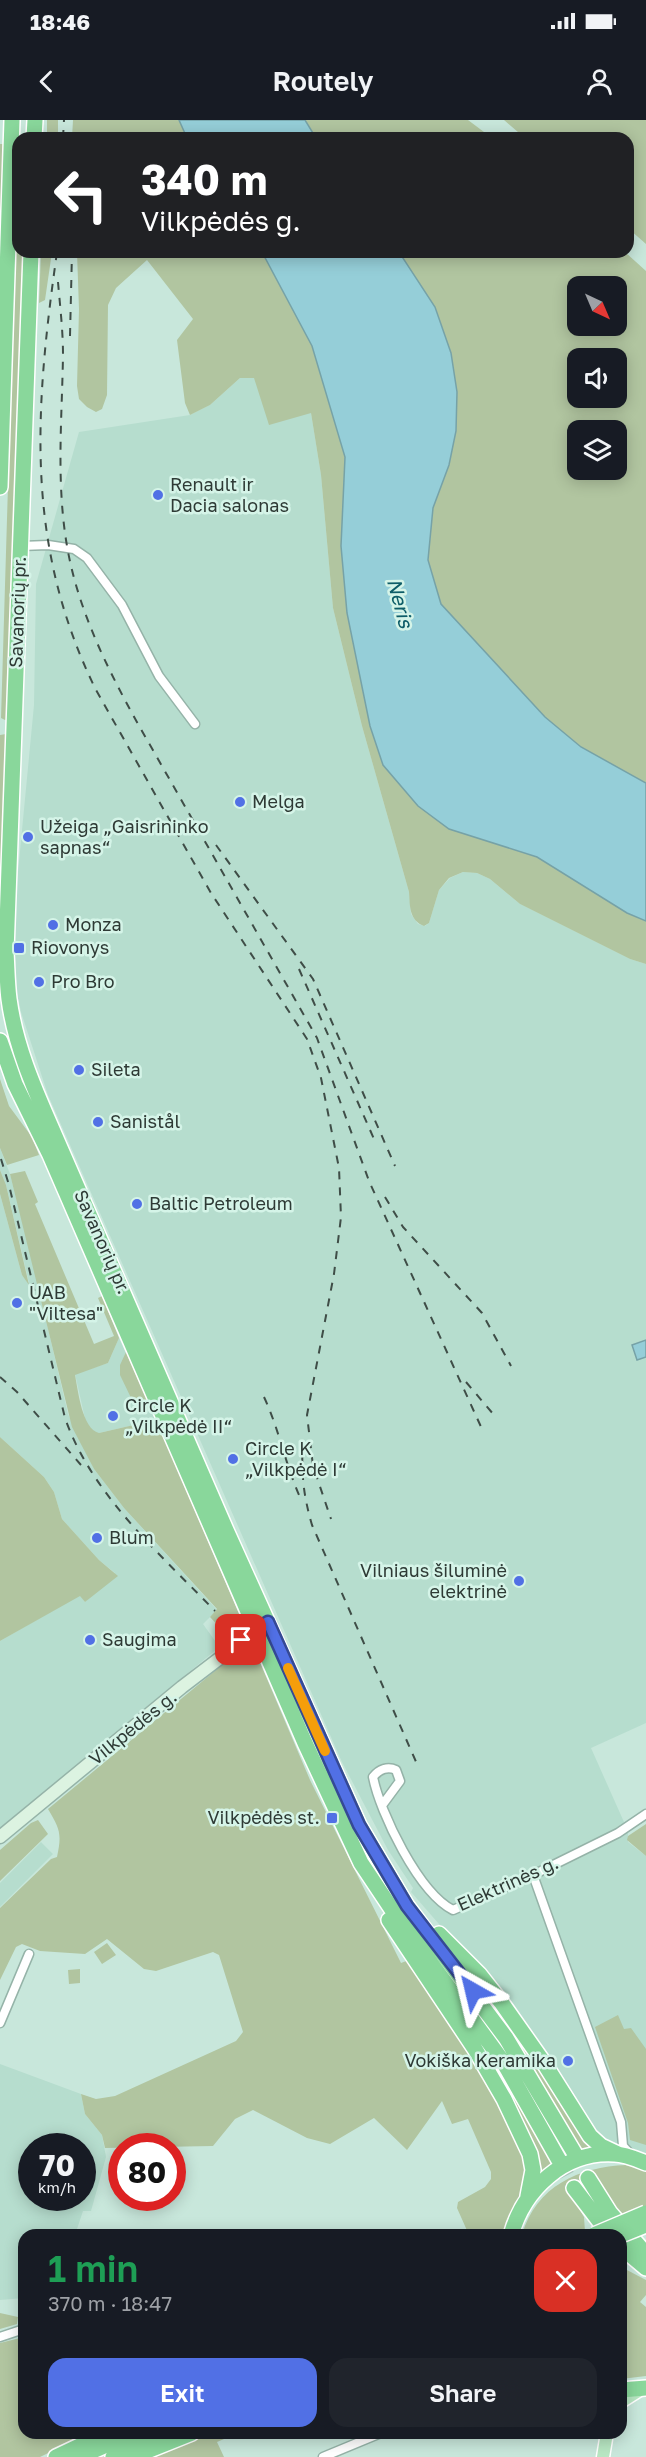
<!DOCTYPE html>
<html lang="en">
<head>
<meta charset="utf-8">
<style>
  body { margin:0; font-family:"Golos Text",sans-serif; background:#20242c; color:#f1f3f6; height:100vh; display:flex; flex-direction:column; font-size:22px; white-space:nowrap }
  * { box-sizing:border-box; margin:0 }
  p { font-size:20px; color:#9ea1a6 }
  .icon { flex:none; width:33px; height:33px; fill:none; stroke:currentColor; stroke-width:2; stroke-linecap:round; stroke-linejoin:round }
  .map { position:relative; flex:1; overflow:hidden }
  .side { position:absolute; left:18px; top:2109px; width:609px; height:210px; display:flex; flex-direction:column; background:#171b24; border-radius:18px; box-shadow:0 3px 15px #0003 }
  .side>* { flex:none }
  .banner { position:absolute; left:12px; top:12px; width:622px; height:126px; border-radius:18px; box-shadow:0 3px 15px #0003; background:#202124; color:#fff; overflow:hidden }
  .needle { width:39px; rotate:136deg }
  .buttons { position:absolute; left:567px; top:156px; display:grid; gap:12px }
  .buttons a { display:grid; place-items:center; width:60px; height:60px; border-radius:12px; background:#171b24; box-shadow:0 3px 15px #0003; font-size:30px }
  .speed { position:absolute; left:18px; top:2013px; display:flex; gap:12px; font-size:30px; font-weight:700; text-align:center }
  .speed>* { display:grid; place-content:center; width:78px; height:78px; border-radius:50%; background:#171b24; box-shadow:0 3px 15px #0003; line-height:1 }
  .speed small { font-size:15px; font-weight:400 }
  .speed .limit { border:9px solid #d22; background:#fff; color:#111 }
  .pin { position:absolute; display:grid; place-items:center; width:51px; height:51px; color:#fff; margin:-26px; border-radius:12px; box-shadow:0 3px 9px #0006 }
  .me { position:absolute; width:66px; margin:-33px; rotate:323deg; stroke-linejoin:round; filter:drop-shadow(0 0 4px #0008) }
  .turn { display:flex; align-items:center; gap:21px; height:126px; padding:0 30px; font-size:27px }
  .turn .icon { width:78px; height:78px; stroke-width:2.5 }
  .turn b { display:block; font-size:42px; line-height:51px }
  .round { display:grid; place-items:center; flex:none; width:63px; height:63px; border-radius:18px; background:#20242c }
  .summary { display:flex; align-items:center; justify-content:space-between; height:102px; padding:0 30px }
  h1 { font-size:36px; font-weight:600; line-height:45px; color:#1e9e55 }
  .primary-button { display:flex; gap:12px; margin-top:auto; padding:12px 30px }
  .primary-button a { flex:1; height:69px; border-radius:18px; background:#5170e5; color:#fff; font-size:24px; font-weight:600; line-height:69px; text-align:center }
  .primary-button a+a { background:#20242c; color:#f1f3f6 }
  .status { display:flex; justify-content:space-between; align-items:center; height:42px; padding:0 30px; background:#171b24; direction:ltr }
  .status svg { height:16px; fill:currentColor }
  header { display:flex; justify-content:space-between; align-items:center; height:78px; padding:0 30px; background:#171b24; font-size:27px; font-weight:600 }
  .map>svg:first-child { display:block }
  .built { fill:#b6ddce; fill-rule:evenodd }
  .green { fill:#b1c5a0; fill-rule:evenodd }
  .water { fill:#95ced8; stroke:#76a2a7; stroke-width:1.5 }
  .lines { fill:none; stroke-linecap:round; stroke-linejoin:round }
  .highway-tunnel { stroke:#a9c4ba; stroke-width:15; stroke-dasharray:15 8; stroke-linecap:butt }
  .street-casing { stroke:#95b3a8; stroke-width:11 }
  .secondary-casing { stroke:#95b3a8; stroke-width:15 }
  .primary-casing { stroke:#fff; stroke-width:15 }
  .highway-casing { stroke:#fff; stroke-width:18 }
  .street { stroke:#fff; stroke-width:8 }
  .secondary { stroke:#dcf3e1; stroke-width:12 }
  .primary { stroke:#b8e7c3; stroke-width:12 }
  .highway { stroke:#89d79b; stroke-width:15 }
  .rail { stroke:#3f4d47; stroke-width:2; stroke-dasharray:8 8; stroke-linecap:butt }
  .highway-bridge-casing { stroke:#fff; stroke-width:18; stroke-linecap:butt }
  .highway-bridge { stroke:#89d79b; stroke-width:15 }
  .route-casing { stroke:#354995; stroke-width:15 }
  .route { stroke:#5170e5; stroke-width:10 }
  .slow { stroke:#f59e0b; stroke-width:10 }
  .poi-dot { fill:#5170e5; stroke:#d5f4e8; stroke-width:2 }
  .labels { text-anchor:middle; stroke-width:5; stroke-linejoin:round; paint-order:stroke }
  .poi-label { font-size:18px; fill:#2e3a35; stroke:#d5f4e8; text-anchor:start }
  .street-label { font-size:18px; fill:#2e3a35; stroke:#d5f4e8 }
  .water-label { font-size:20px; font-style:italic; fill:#0e5d68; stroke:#d5f4e8 }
</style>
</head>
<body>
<div class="status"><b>18:46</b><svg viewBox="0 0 49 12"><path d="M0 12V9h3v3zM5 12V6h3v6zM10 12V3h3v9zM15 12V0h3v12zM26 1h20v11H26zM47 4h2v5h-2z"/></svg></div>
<header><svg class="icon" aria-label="back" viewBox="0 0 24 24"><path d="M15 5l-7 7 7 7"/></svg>Routely<svg class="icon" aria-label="person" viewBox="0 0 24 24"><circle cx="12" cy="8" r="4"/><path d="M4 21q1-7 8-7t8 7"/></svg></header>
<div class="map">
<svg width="646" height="2337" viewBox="0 0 646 2337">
  <rect width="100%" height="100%" fill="#c8e7db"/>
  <path class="built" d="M240,258H255L311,293L321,355L333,488L362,606L409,772L411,794L418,804L425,806L429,803L439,770L450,758L463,752L477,753L490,759L520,784L630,839L646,844V1603L591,1628L628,1711V1722L646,1736V2034L611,2024L591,2008L487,1859L411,1772L413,1768L388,1730L342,1642L48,975L21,892L14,860L13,834L16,773L34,585L36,464L79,312L190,295L210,285Z
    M0,1028L10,1054L28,1123L68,1294L94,1349L124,1388L217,1490L203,1504L218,1525L217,1529L0,1708V1521L80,1475L85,1482L115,1453L99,1440L62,1399L54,1372L44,1357L0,1317V1074L22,1155L29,1163L6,1065L0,1050Z
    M119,1218L159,1307L138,1304L99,1313L93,1312L86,1303L75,1254L108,1243Z
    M41,1722L53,1734L0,1787V1763Z
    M0,1944L81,1974L85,1994L102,2015L106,2037L91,2091H83L75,2115H24V2178L0,2180ZM32,2026H82V2078H32Z"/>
  <path class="green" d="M47,0H58V18H47Z
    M73,0H179L187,18H72Z
    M305,0H468L492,18H316Z
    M504,0H646V124L629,109L628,18H525Z
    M0,24H4L1,106H0Z
    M18,34V132H24L8,599L5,600L1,598Z
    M41,132H52L45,180L39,183Z
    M77,132H262L312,226L345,337L344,358L507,727L537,737L627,793L646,801V844L630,839L520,784L490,759L477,753L463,752L449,758L439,770L429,803L424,806C409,800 410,786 409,772L362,606L333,488L321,355L311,293L269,305L254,258H240L210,285L190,295L185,283L177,220L193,199L147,140L116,168L108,185L107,275L102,289L96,292L87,287L79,279L77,266L79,189Z
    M399,132H625L646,151V663L581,627L545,597L441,484L428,440L433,388L449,345L456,311L457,272L451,233L435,187ZM578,166H616V206H578ZM578,238H616V278H578ZM578,310H616V350H578Z
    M6,614L7,615L0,815V615Z
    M0,959L9,986L32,1017L39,1035L7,1045L0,1028Z
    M0,1050L6,1065L29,1165L22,1155L0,1074Z
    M25,1051L38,1082L35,1084L94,1224L114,1216L98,1178L102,1176L119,1218L108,1243L75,1255C78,1270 82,1309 99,1313L138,1304L159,1307L240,1496L239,1504L229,1512H224L210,1497L217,1489L124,1388L94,1349L72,1307L10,1054Z
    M126,1232L152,1291L133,1282L120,1255V1245Z
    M0,1317L44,1357L54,1372L62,1399L99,1440L118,1456L85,1482L80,1476L0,1521Z
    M245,1529L255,1532L259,1540L310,1660L401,1843L409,1840C439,1886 469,1932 496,1980C507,1999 522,2021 526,2042C531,2066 513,2096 501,2115H469L457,2088L458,2082L485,2067L491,2059V2052L468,1999L452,2004L442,1981L407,2030L374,1998L330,2024L307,2018L253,1990L235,1999L213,2026L105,2028L102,2015L85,1994L81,1974L96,1979L115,1976L236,1921L243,1912L219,1835L213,1832L156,1851L144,1849L107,1819L85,1834L40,1831L22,1824L16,1827L0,1860V1788L51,1739L57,1737C62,1714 60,1709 48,1689L239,1531Z
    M38,1700L48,1714L0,1761V1730L31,1703Z
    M646,1704V1736L627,1720L628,1716Z
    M107,1823L116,1835L102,1844L94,1832Z
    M445,1825L490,1878L594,2028L580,2032L527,1938Z
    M80,1849V1863L69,1864L68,1850Z
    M437,1862L504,1956L555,2045L542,2053L535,2032Z
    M618,1895L624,1909L631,1908L646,1929V2025L630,2020L628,2003L595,1907Z
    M626,2045L646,2050V2086L623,2096L604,2074L584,2061L570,2073L584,2097L585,2112L578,2115H522C536,2066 579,2047 626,2045Z
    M625,2149L646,2160V2175L640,2182L646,2187V2256L621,2259V2152Z
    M0,2193L18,2197L17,2204L0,2209Z
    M24,2217V2313H89L40,2337H0V2223Z
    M205,2313H238L217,2322L224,2337H150Z"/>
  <path class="water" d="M179,0H305L316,18H187Z
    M262,132H399L435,187L451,233L457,272L456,311L449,345L433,388L428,440L441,484L545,597L581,627L646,663V801L627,793L537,737L449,709L418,686L383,645L370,606L347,493L341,426L345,337L312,226Z
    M646,1220V1237L637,1240L632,1225Z"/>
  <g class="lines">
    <path class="highway-tunnel" d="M560,2042L574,2068"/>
    <defs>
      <path id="street" d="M21,426L48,425L74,429L87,438L122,485L159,556L195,604
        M383,1684L400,1661L396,1650C388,1646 379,1649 373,1657C380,1693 419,1773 453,1790L533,1755L618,1713L646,1694
        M533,1755L621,2002L623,2026L632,2036
        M0,1903L29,1834
        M0,2217L24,2209
        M323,2337L381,2313"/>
      <path id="secondary" d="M0,1717L182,1567L262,1506"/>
      <path id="primary" d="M621,2282L640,2270
        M603,2337L607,2313"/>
      <path id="highway" d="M34,18L35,0
        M31,132L6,832C7,848 7,863 9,879C15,924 33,966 51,1007L226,1410L359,1705L407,1786L506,1918L575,2034
        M0,367L12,0
        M0,921L15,964L50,1035L305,1623L361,1743L395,1794L504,1943L560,2042
        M389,1800L475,1929L504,1979L530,2034L533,2050L528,2076
        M439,1814L479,1854L501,1882L544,1943L590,2016L601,2026L618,2034
        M588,2058L610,2093L646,2134
        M574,2068L610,2115
        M511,2115C524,2069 564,2031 614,2034C625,2034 636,2039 646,2043
        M621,2127L646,2148
        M621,2270L646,2268
        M56,2337L107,2313
        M79,2337L134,2313
        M113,2337L164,2313
        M132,2337L192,2313"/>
    </defs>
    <use href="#street" class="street-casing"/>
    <use href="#secondary" class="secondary-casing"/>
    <use href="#primary" class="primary-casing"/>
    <use href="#highway" class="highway-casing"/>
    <use href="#street" class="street"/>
    <use href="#secondary" class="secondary"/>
    <use href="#primary" class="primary"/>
    <use href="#highway" class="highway"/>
    <path class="rail" d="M63,18L64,0
      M57,132C35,288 24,424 96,570L211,773L307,919L321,958L339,1048L341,1097L334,1154L307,1295L313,1346L331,1399
      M58,162C60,186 63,210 63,235C62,299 56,362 67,426C78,490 107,548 138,604L317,918L369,1061L482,1309
      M70,216L72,132
      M216,725L313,859L395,1046
      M299,849L374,1019
      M1,1039L9,1065L65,1298C92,1375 159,1433 215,1491
      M385,1077L403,1107L482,1193L511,1246
      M0,1257L17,1272L81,1345
      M466,1262L494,1295
      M264,1277C279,1309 285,1343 299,1375
      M303,1320C301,1352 303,1374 312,1405L417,1644"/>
    <defs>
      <path id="highway-bridge" d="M594,2115L646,2093
        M621,2115L646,2105"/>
    </defs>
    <use href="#highway-bridge" class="highway-bridge-casing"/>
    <use href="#highway-bridge" class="highway-bridge"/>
  </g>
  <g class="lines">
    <defs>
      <path id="route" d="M241,1520L268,1502L359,1705L407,1786L473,1871"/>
    </defs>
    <use href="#route" class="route-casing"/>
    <use href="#route" class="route"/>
    <path class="slow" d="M288,1548L325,1631"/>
  </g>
  <g class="poi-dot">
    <circle cx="158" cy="375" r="6"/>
    <circle cx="240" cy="682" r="6"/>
    <circle cx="28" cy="717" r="6"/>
    <circle cx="53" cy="805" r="6"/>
    <rect x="13" y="822" width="12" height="12" rx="3"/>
    <circle cx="39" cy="862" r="6"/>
    <circle cx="79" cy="950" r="6"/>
    <circle cx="98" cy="1002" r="6"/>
    <circle cx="137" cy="1084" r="6"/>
    <circle cx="17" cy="1183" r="6"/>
    <circle cx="113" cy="1296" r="6"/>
    <circle cx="233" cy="1339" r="6"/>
    <circle cx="97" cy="1418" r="6"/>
    <circle cx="519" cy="1461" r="6"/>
    <circle cx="90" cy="1520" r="6"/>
    <rect x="326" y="1692" width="12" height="12" rx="3"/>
    <circle cx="568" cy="1941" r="6"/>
  </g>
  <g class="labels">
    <g class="poi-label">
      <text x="170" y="371">Renault ir<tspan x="170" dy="21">Dacia salonas</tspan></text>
      <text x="252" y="688">Melga</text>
      <text x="40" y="713">Užeiga „Gaisrininko<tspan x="40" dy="21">sapnas“</tspan></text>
      <text x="65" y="811">Monza</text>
      <text x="31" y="834">Riovonys</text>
      <text x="51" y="868">Pro Bro</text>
      <text x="91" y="956">Sileta</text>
      <text x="110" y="1008">Sanistål</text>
      <text x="149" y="1090">Baltic Petroleum</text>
      <text x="29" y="1179">UAB<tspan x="29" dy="21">"Viltesa"</tspan></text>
      <text x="125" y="1292">Circle K<tspan x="125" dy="21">„Vilkpėdė II“</tspan></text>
      <text x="245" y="1335">Circle K<tspan x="245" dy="21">„Vilkpėdė I“</tspan></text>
      <text x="109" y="1424">Blum</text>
      <text x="507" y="1457" text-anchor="end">Vilniaus šiluminė<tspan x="507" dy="21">elektrinė</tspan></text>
      <text x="102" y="1526">Saugima</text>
      <text x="320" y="1704" text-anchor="end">Vilkpėdės st.</text>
      <text x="556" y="1947" text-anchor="end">Vokiška Keramika</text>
    </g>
    <g class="street-label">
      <text transform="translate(18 492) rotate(-88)" y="6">Savanorių pr.</text>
      <text transform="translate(102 1122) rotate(66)" y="6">Savanorių pr.</text>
      <text transform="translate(133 1608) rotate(-39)" y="6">Vilkpėdės g.</text>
      <text transform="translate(508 1764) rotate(-24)" y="6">Elektrinės g.</text>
    </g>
    <g class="water-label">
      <text transform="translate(400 483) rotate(75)" y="7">Neris</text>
    </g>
  </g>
</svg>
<div class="buttons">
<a><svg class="needle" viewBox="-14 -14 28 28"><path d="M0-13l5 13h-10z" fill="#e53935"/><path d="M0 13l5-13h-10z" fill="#9ea1a6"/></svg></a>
<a><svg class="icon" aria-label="sound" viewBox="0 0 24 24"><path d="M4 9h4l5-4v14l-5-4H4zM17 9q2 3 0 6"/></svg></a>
<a><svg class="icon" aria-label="layers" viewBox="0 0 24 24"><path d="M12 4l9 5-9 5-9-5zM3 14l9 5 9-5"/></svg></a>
</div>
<div class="speed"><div>70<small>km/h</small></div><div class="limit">80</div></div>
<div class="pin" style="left:241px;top:1520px;background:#d93025"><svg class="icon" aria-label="arrive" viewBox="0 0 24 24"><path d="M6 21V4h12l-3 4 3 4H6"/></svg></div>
<svg class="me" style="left:473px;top:1871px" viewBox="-20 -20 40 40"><path d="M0-17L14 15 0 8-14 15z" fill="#5170e5" stroke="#fff" stroke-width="4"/></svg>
<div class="banner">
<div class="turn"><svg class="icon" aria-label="left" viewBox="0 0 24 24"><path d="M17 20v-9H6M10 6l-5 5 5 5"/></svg><div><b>340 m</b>Vilkpėdės g.</div></div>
</div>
<section class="side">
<div class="summary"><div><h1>1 min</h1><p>370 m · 18:47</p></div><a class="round" style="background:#d93025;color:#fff"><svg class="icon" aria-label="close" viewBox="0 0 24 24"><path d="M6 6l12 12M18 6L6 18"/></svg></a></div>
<div class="primary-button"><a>Exit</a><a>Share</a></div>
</section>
</div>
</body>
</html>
